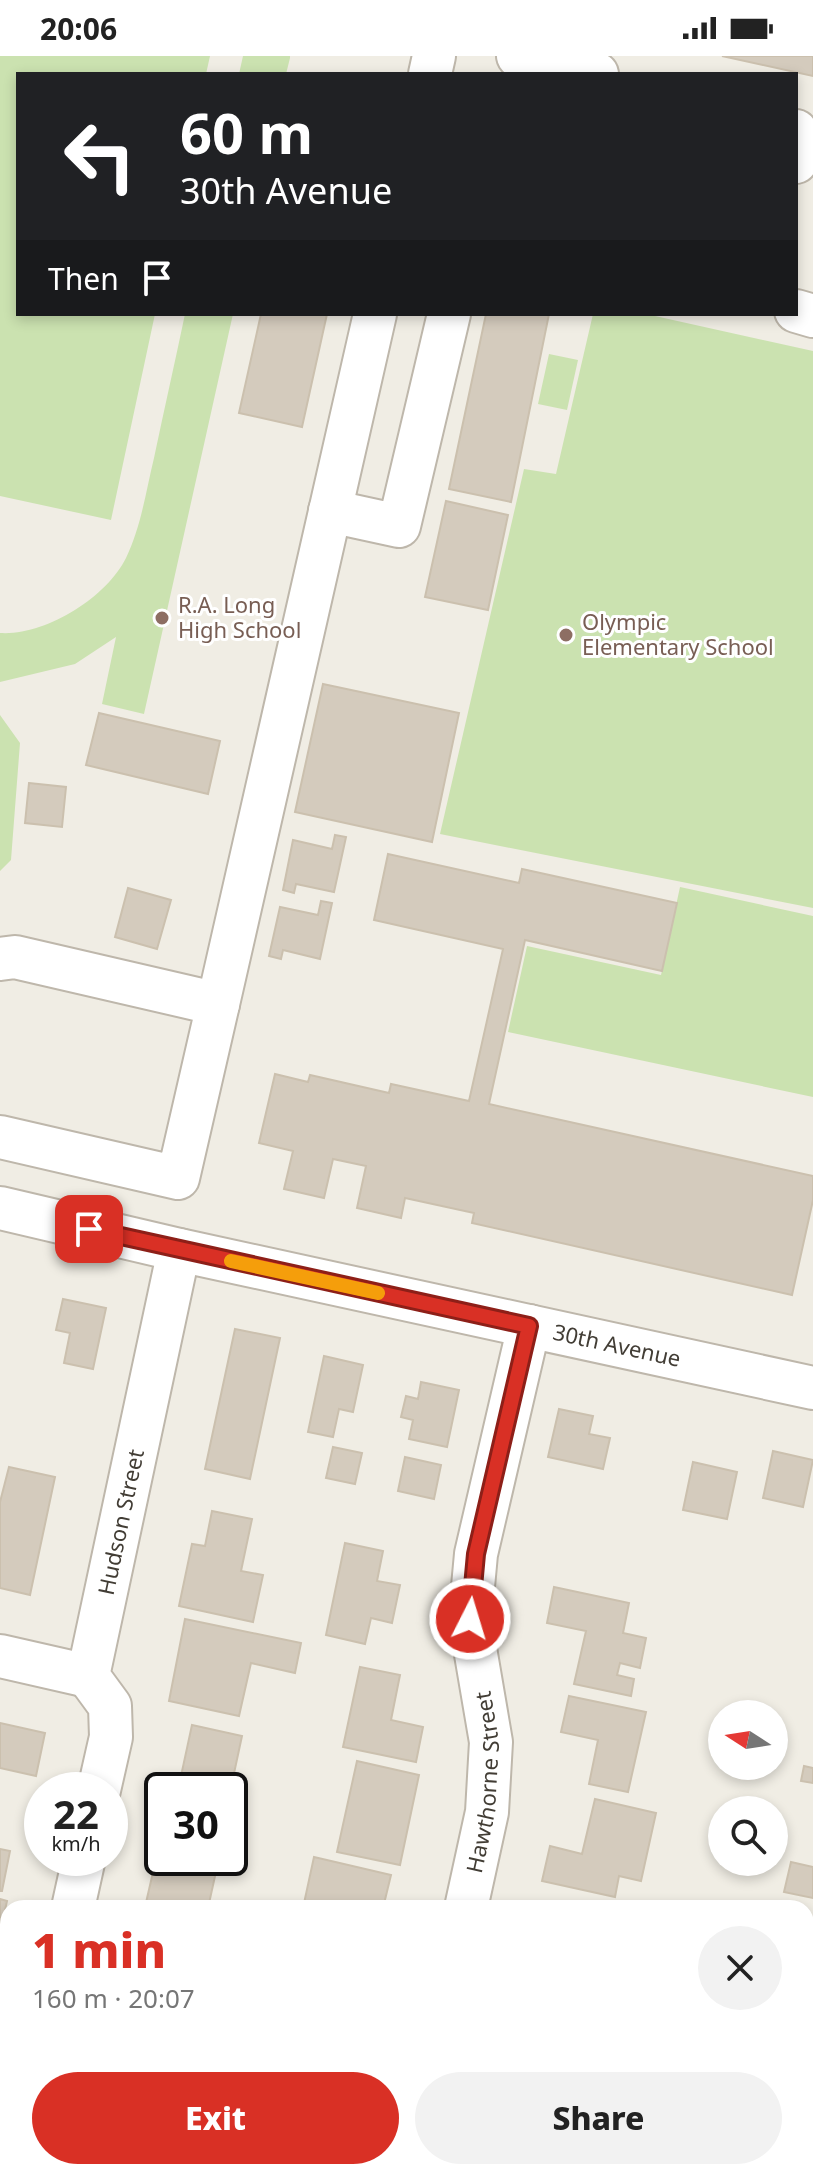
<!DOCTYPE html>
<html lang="en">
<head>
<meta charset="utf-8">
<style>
  body { margin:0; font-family:"Noto Sans",sans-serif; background:#f2f2f2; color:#222; height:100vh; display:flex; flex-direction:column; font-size:30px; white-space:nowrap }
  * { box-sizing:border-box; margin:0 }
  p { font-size:26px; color:#767676 }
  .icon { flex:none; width:44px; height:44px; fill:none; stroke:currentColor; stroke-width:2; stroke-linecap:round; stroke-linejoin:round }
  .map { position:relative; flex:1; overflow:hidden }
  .details { position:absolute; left:0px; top:1844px; width:814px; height:280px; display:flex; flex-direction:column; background:#fff; border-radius:24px 24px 0 0; box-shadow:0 4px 12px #0003 }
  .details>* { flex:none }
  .top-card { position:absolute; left:16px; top:16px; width:782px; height:244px; border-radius:0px; box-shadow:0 4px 12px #0003; background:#202124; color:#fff; overflow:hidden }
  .needle { width:52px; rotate:282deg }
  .buttons { position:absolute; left:708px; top:1644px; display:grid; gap:16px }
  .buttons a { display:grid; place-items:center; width:80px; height:80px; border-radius:50%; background:#fff; box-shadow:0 4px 12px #0003; font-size:40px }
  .speed { position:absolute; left:24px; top:1716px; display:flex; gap:16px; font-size:40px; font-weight:700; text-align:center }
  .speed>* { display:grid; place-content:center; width:104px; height:104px; border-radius:50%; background:#fff; box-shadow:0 4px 12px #0003; line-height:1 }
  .speed small { font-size:20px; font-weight:400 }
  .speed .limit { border:4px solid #111; border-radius:12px; background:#fff; color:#111 }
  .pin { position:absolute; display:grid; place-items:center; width:68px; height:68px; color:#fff; margin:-34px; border-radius:16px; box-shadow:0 4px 12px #0006 }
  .me { position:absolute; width:88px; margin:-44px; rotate:5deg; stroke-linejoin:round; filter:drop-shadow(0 0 6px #0008) }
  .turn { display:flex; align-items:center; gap:28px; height:168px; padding:0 32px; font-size:36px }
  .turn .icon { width:104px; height:104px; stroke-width:2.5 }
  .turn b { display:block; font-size:56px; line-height:68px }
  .then { display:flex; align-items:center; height:76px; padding:0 32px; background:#0003; gap:16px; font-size:30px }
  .round { display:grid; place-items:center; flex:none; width:84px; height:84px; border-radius:42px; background:#f2f2f2 }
  .head { display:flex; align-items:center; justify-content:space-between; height:136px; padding:0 32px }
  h1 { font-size:48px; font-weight:800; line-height:60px; color:#d93025 }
  .primary-button { display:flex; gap:16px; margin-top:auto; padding:16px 32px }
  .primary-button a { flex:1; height:92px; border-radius:48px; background:#d93025; color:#fff; font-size:32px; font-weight:800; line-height:92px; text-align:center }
  .primary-button a+a { background:#f2f2f2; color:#222 }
  .status { display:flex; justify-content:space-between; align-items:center; height:56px; padding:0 40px; background:#fff; direction:ltr }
  .status svg { height:22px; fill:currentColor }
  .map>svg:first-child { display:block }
  .green { fill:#cbe2b0 }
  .building { fill:#d4cbbd; stroke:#cbc0ae; stroke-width:2 }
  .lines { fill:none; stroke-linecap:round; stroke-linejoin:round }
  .minor-casing { stroke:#beb7ab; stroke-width:46 }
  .minor { stroke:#fff; stroke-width:42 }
  .route-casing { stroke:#8d1f18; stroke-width:20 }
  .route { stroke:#d93025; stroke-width:14 }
  .slow { stroke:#f59e0b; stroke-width:14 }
  .education-dot { fill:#8d6e63; stroke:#fff; stroke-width:3 }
  .labels { text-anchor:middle; stroke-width:6; stroke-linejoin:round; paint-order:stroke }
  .education-label { font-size:22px; fill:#785e54; stroke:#fff; text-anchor:start }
  .street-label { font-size:22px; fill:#423d35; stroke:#fff }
</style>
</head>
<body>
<div class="status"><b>20:06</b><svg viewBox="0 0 49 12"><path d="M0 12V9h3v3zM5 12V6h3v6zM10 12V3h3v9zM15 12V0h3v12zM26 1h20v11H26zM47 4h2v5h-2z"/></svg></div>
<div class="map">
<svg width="813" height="2124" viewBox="0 0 813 2124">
  <rect width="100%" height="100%" fill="#f0ede4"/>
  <path class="green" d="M0,0H210L206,18H18V258H155L111,464L0,440Z
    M243,0H290V2L286,18H239Z
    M185,258H233L144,658L102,648L116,581L75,608L0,626V577C45,580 106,542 126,502C141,471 146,435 154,402C164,354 175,306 185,258Z
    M593,258H646L813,295V852L440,778L524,413L556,418Z
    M549,298L578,304L567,354L538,348Z
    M0,659L20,687L11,804L0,815Z
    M680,831L813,860V1041L508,976L527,890L661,919Z"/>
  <path class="building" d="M722,0H813V20Z
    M261,258H327L302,371L239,357Z
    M486,258H549L511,446L449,433Z
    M446,445L508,459L488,554L425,541Z
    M323,628L459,657L432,786L295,756Z
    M99,657L220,685L208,738L86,709Z
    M29,727L66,731L62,771L25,767Z
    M335,779L346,781L334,836L296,828L294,837L283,834L293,784L332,793Z
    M388,798L519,827L522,813L677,847L662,915L525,884L489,1048L813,1120V1144L792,1239L472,1167L474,1157L405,1142L401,1162L357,1152L366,1110L333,1103L324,1142L284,1133L293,1095L259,1087L275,1018L308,1026L310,1019L389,1037L391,1028L469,1045L503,893L374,864Z
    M128,832L171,844L157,893L115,881Z
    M321,845L332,847L320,903L283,894L281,903L269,900L280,851L318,859Z
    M63,1243L106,1252L93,1313L64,1307L70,1277L56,1274Z
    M235,1273L280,1282L250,1423L205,1413Z
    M324,1300L363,1309L353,1356L339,1353L333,1381L308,1376Z
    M421,1326L459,1334L447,1391L409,1383L413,1364L401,1361L406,1340L418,1343Z
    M559,1353L593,1360L589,1378L610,1382L603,1413L548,1401Z
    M333,1391L362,1397L355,1428L326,1422Z
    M773,1395L813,1404L803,1451L763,1442Z
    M405,1401L441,1409L434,1443L398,1435Z
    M693,1406L737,1416L727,1463L683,1454Z
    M9,1411L55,1421L30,1539L0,1532V1446Z
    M212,1455L252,1463L241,1515L263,1519L253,1566L179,1550L192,1488L205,1490Z
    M345,1487L383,1495L377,1525L400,1529L392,1567L371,1562L365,1588L326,1579Z
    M554,1531L629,1547L623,1577L646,1582L640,1612L620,1607L617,1619L634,1623L631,1640L574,1628L586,1575L547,1567Z
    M185,1563L301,1587L295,1617L251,1607L239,1660L169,1645Z
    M360,1611L400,1619L391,1664L423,1671L416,1706L343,1691Z
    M569,1640L646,1656L628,1736L589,1728L598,1684L561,1676Z
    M0,1667L45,1677L36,1720L0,1712Z
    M192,1669L242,1680L230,1736V1734H178Z
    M357,1705L419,1719L400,1809L337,1796Z
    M804,1710L813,1712V1727L801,1725Z
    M595,1743L656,1757L641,1825L619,1820L615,1841L542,1825L550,1790L582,1798Z
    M0,1793L10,1795L2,1835H0Z
    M314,1801L391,1819L383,1852H303Z
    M170,1802H219L208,1852L145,1851L154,1812L167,1815Z
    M791,1806L813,1811V1842L784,1836Z
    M0,1843L7,1845L0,1877Z
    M806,1879L813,1881V1935L806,1934Z
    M806,1967L813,1969V2012L806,2010Z
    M806,2022L813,2024V2083L806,2081Z
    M806,2114L813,2116V2124H765L767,2116Z
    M85,2116H167L165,2124H84Z
    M274,2116H334L332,2124H272Z
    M501,2116H542L541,2124L500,2119Z"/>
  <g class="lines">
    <defs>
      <g id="minor">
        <path d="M518,0L597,18"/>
        <path d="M430,18L434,0"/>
        <path d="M796,75L801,82L796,106"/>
        <path d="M796,255L813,260"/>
        <path d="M330,455L399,470L449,258"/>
        <path d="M0,903L15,901L218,948L178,1122L0,1081"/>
        <path d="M218,948L375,258"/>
        <path id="s1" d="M0,1152L179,1194L813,1332"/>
        <path d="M0,1600L88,1620"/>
        <path id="s2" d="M99,1734L111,1681L110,1650L88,1620L179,1194"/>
        <path d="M73,1852L84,1802"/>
        <path id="s3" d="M466,1852L487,1756L491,1686L470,1563L476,1498L529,1270"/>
        <path d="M11,2124L13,2116"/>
        <path d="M407,2124L409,2116"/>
      </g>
    </defs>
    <use href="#minor" class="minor-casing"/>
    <use href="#minor" class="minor"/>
  </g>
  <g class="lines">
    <defs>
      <path id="route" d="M89,1173L529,1270L476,1498L470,1563"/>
    </defs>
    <use href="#route" class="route-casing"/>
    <use href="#route" class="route"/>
    <path class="slow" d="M231,1205L378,1237"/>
  </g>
  <g class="education-dot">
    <circle cx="162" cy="562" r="8"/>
    <circle cx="566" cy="579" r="8"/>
  </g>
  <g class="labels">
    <g class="education-label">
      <text x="178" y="557">R.A. Long<tspan x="178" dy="25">High School</tspan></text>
      <text x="582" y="574">Olympic<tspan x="582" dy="25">Elementary School</tspan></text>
    </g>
    <g class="street-label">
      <text dy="8" stroke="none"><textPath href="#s1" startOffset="632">30th Avenue</textPath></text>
      <text dy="8" stroke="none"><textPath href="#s2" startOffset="280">Hudson Street</textPath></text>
      <text dy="8" stroke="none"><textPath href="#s3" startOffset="128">Hawthorne Street</textPath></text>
    </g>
  </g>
</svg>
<div class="buttons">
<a><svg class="needle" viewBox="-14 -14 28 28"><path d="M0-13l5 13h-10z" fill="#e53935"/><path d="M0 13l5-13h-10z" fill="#767676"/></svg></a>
<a><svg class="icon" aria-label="search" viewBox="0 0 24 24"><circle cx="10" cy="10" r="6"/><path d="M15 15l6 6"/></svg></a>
</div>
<div class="speed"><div>22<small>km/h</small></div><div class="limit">30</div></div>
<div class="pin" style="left:89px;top:1173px;background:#d93025"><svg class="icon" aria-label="arrive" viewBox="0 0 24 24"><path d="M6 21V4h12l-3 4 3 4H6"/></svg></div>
<svg class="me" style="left:470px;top:1563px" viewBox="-20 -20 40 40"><circle r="17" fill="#d93025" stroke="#fff" stroke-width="3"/><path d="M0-11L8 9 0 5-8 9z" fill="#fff"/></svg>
<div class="top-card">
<div class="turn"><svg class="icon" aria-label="left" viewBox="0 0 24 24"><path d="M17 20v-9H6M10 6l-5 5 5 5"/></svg><div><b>60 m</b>30th Avenue</div></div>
<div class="then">Then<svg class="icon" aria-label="arrive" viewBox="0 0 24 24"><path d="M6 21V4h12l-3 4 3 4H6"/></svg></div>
</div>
<section class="details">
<div class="head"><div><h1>1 min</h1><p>160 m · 20:07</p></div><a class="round"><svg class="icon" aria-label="close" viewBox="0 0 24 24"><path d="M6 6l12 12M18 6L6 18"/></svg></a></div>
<div class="primary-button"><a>Exit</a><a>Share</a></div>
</section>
</div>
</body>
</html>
